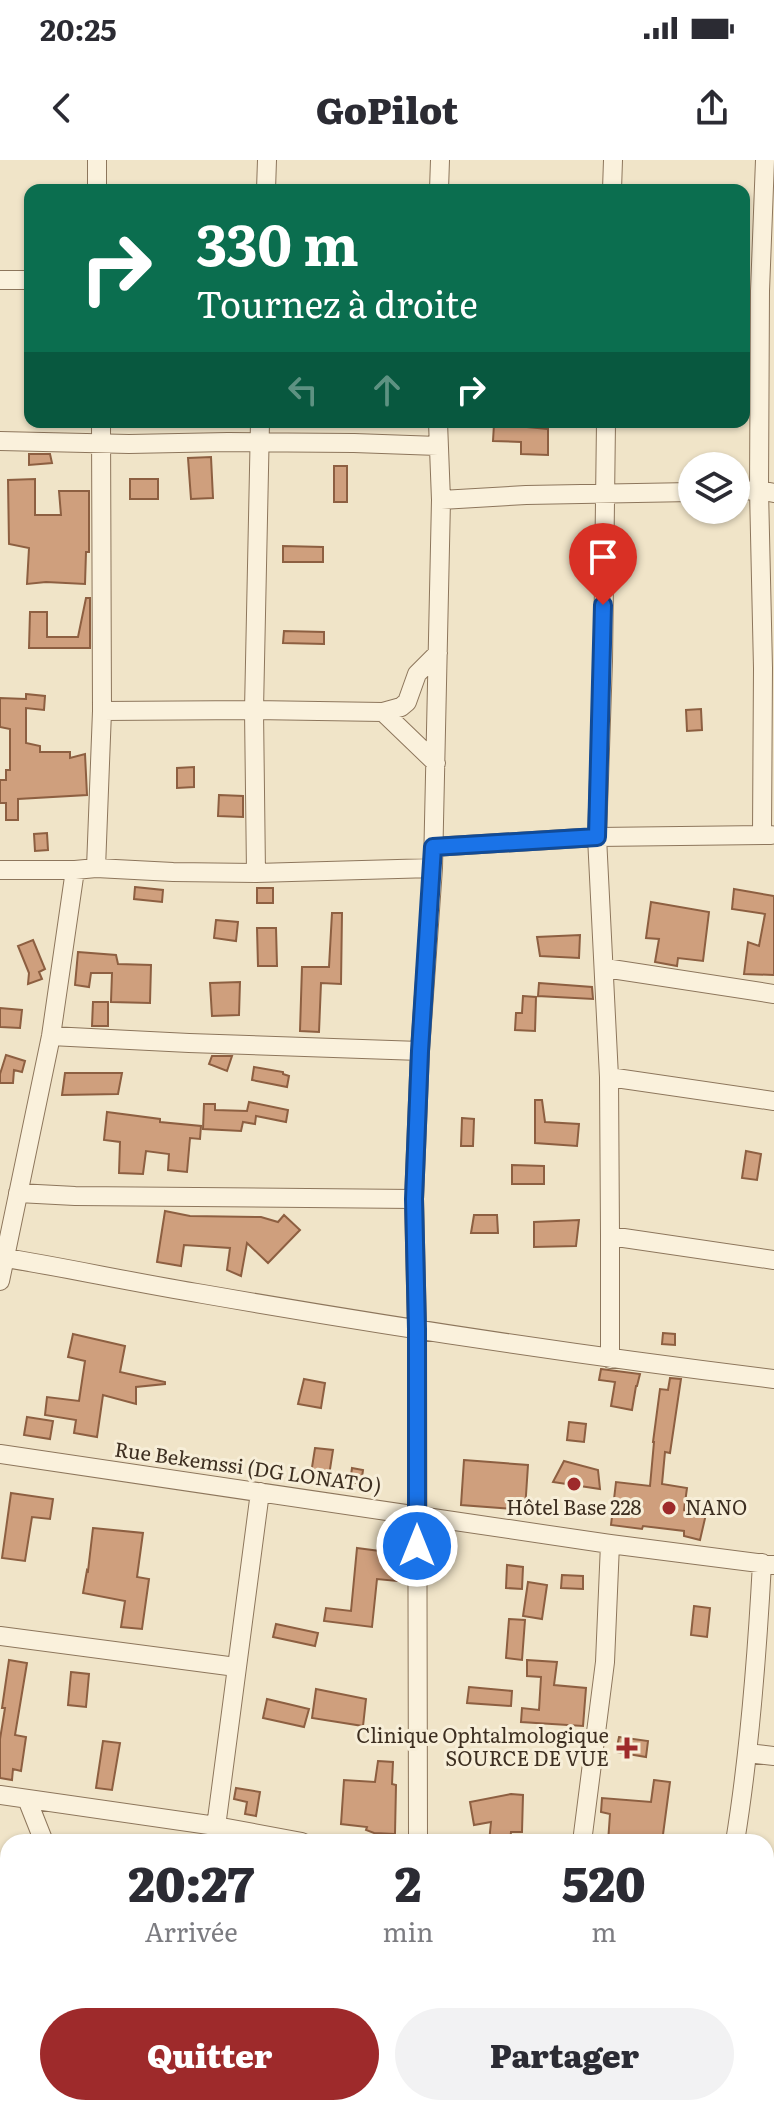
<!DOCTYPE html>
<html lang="fr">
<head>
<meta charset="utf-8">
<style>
  body { margin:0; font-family:Literata,serif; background:#f2f2f3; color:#2b2b33; height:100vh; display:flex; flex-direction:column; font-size:30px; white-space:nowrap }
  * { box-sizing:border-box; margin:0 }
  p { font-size:26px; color:#7c7c81 }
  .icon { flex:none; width:44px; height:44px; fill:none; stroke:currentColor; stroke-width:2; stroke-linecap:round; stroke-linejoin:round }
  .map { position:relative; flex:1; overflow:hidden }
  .details { position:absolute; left:0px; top:1674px; width:774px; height:282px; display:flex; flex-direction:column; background:#fff; border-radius:24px 24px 0 0; box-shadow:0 2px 6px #0004 }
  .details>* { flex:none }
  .guide { position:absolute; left:24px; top:24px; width:726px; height:244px; border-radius:16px; box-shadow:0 2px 6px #0004; background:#0b6e4f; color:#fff; overflow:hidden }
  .fabs { position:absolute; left:678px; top:292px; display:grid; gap:16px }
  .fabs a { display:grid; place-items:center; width:72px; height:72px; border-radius:50%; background:#fff; box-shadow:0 2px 6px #0004; font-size:40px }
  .pin { position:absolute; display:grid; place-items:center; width:68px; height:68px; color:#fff; margin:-82px -34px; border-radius:50% 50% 50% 0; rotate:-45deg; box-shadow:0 0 8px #0007 }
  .pin .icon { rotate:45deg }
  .me { position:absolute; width:88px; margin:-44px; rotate:0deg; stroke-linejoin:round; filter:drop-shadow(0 0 6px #0008) }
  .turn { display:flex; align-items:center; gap:28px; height:168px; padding:0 40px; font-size:36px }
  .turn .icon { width:104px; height:104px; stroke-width:2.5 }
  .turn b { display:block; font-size:56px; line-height:68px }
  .lanes { display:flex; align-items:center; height:76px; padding:0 40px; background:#0003; justify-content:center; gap:40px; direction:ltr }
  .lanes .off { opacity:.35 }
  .eta { display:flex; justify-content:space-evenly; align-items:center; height:136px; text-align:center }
  .eta b { font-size:48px; font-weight:800; line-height:56px }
  .cta { display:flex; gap:16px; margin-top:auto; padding:16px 40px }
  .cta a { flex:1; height:92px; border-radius:48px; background:#9e2a2b; color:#fff; font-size:32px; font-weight:800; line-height:92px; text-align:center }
  .cta a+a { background:#f2f2f3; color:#2b2b33 }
  .status { display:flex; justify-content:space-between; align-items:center; height:56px; padding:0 40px; background:#fff; direction:ltr }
  .status svg { height:22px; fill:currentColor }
  header { display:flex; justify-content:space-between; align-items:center; height:104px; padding:0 40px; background:#fff; font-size:36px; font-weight:800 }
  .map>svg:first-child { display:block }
  .building { fill:#cf9f7d; stroke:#8d5f41; stroke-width:2 }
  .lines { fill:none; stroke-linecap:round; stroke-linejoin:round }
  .minor-casing { stroke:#8d765c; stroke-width:20 }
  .minor { stroke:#faf1dc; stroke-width:18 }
  .route-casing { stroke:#114b97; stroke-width:20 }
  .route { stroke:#1a73e8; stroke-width:14 }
  .poi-dot { fill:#9e2a2b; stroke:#f7eed8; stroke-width:3 }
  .labels { text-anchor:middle; stroke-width:6; stroke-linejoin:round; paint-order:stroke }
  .street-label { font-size:20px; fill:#3d2e20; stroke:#f7eed8 }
  .poi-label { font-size:20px; fill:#3d2e20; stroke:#f7eed8 }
</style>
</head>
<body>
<div class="status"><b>20:25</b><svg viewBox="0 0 49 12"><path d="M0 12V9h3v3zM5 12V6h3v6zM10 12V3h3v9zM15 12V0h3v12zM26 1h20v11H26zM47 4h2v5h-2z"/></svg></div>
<header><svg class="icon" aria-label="back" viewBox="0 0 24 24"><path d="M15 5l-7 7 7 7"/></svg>GoPilot<svg class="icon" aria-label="share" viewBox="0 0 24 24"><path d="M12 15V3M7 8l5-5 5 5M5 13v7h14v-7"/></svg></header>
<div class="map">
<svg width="774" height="1955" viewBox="0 0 774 1955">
  <rect width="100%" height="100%" fill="#f0e4c8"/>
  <path class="building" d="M494,264L548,269V295L521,294V282L493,281Z
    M29,294H50L52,303L29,305Z
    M211,297L213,338L191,339L188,298Z
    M334,306H347V342H334Z
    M35,319V355H61L59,331H89V392H86L85,424L46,422L27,424L29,388L9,384L8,320Z
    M130,319H158V339H130Z
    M283,386L323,387V402H283Z
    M86,438H90V488H29L30,452H47V477H78Z
    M284,471L324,472V484L283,483Z
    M26,534L45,536L44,550L26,548V583L40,586V592H70V598L85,594L87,635L18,639V660H6V643H0V620H6V610H10V569L0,567V538L26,539Z
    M701,549L702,570L687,571L686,550Z
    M194,607V627L177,628V608Z
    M219,635L243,636V657L218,656Z
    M47,673L48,690L35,691L34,674Z
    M135,727L163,730L162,742L134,739Z
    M257,728H273V743H257Z
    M734,729L774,736V815L744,814L748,782L759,786L765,754L732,749Z
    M651,742L709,752L703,801L678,798L677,806L655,802L659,779L646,778Z
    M332,753H342L341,824L321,823L319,872L300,871L302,807H329Z
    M216,760L238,762L236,781L214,778Z
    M257,768H276L277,806H258Z
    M580,775L579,798L540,796L537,777Z
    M33,780L45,809L39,812L42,819L28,824L29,813L18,786Z
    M78,792L116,795L118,804L151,805L150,843L111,842L112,813H91L89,827L75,825Z
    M240,822L239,855L212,856L210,823Z
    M539,823L592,827L593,839L538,836Z
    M523,836L536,837L535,871L515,870L516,853H522Z
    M93,842H108V866H92Z
    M0,848L22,850L20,868L0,867Z
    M6,895L25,901L22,912L14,910L13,923H0V914Z
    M212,896H232L227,911L209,904Z
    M254,907L283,912V914L289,916L287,927L252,920Z
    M65,913H122L118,934L62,935Z
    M535,940H542L545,962L579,964L577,986L535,983Z
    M249,942L288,950L286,962L256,956L255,964L243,962L241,971L203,969L204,944H215V950L247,951Z
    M107,952L160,959V962L201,966L200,979L190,978L187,1012L168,1010L169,994L146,991L143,1014L119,1013L120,982L104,980Z
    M462,958L474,959L473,986H461Z
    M746,991L761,994L757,1020L742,1018Z
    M512,1005L544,1006V1024H512Z
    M165,1051L190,1056L261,1057L278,1062L284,1055L300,1070L268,1103L247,1083L241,1116L227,1110L230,1088L184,1085L181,1106L157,1102Z
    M474,1055H497L498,1073H471Z
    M579,1060L576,1086L534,1087V1062Z
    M663,1173L675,1174V1185L662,1184Z
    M73,1174L125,1186L120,1212L165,1222V1224L136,1227V1244L103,1235L97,1277L74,1273L76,1260L45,1255L47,1237L79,1241L85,1201L68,1197Z
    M601,1209L640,1214L637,1226H636L632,1250L611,1246L615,1222L599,1220Z
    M670,1218L681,1219L670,1293L665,1292L662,1324L687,1328L684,1350L706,1354L700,1380L684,1376V1371L643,1366L642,1369L611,1365L616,1322L650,1326L654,1282H653L660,1229L668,1230Z
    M304,1219L325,1223L321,1248L298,1244Z
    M27,1257L53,1261L50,1279L24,1275Z
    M569,1262L586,1264L584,1282L567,1280Z
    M315,1288L333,1290L328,1322L310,1320Z
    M464,1300L528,1305L525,1350L461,1345Z
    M564,1301L598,1310L600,1329L553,1322Z
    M352,1308L363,1310L361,1324L350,1322Z
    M11,1333L53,1339L50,1359L32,1357L25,1401L2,1398Z
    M93,1368L143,1373L137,1417L149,1419L142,1469L121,1467L125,1441L83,1433L87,1410L88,1411Z
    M357,1388L395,1393L399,1407L397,1421L377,1419L372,1467L324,1461L326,1448L351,1451Z
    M507,1405L523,1407L522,1429L506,1428Z
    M562,1415L583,1416V1429L561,1428Z
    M528,1422L547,1425L542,1459L523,1456Z
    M694,1446L710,1448L707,1477L691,1475Z
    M509,1459L525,1460L522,1500L506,1498Z
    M276,1464L318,1473L315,1486L273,1477Z
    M9,1500L27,1503L15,1575L26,1577L21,1611L13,1609L12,1620L0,1618V1579L5,1548H2Z
    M527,1500L557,1502L554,1525L586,1528L583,1566L521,1562L522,1548L539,1550L541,1517L527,1516Z
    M71,1512L89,1514L86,1547L68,1545Z
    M469,1527L512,1531L511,1546L467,1543Z
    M316,1529L366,1539L363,1566L312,1558Z
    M267,1539L309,1549L304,1567L263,1558Z
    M619,1577L648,1581L646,1597L616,1592Z
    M103,1581L120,1583L112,1630L96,1628Z
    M378,1601L393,1602L392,1624L396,1625L395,1674L374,1673L366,1670L367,1667L341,1664L344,1620L375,1622Z
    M654,1620L670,1622L662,1682H608L610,1654L601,1652L602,1638L651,1642Z
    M236,1628L260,1632L256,1656L245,1654L247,1642L234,1639Z
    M511,1634L523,1635L522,1672H511L510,1682H489L491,1662L474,1665L470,1642Z"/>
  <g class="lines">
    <defs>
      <path id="minor" d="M97,30V0
        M266,30L267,0
        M439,30L440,0
        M612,30L613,0
        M0,120H30
        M606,262L603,501L597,677L609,917L610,1076L774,1100
        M0,281L129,284L228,282L354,283L438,286
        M736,331L759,330L774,333
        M441,340L526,335L692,332
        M102,551L254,550L383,552L436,603
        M383,552L401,547L407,542L417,514L438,493
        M762,674L763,508L759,330L760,131L765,0
        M433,687L597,677L771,675
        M96,708L102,551L101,262
        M0,710H75L96,708L173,712L256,713L433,708
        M256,713L254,550L260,262
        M605,808L774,834
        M51,876L189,883L420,891
        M609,917L774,941
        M18,1033L75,1036L414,1039
        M610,1076V1199
        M0,1097C68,1108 135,1123 203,1134C393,1167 583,1196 774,1219
        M0,1121L51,876L75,710
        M0,1294L610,1384L774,1405
        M0,1476L236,1507
        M747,1593L774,1596
        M0,1635L216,1666L302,1682
        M27,1639L44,1682
        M214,1682L260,1332
        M418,1682L417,1169L414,1039L420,891L433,708L441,340L438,262
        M582,1682L605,1502L610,1384
        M735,1682C750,1590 757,1497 762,1403
        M766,1783L774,1782
        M0,1914L8,1913
        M411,1948L412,1955
        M580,1948L581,1955
        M761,1955L774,1953"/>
    </defs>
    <use href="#minor" class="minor-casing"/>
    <use href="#minor" class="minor"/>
  </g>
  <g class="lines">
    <defs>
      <path id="route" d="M417,1386V1169L414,1039L420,891L433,687L597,677L603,445"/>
    </defs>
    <use href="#route" class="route-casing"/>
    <use href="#route" class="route"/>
  </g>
  <g class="poi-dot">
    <circle cx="574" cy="1324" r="8"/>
    <circle cx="669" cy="1348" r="8"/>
    <path d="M623 1576h8v8h8v8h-8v8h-8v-8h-8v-8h8z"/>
  </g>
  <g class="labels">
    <g class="street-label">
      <text transform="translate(248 1308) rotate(8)" y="7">Rue Bekemssi (DG LONATO)</text>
    </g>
    <g class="poi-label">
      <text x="574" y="1355">Hôtel Base 228</text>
      <text x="685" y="1355" text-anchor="start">NANO</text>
      <text x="609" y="1583" text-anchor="end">Clinique Ophtalmologique<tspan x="609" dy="23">SOURCE DE VUE</tspan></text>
    </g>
  </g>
</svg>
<div class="fabs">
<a><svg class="icon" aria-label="layers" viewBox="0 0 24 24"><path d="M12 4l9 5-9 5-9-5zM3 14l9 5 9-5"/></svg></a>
</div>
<div class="pin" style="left:603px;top:445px;background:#d93025"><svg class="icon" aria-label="arrive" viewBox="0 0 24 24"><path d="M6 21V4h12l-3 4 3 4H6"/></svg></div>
<svg class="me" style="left:417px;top:1386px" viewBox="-20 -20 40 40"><circle r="17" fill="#1a73e8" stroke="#fff" stroke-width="3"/><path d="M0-11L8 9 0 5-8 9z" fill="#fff"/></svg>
<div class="guide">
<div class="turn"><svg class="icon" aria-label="right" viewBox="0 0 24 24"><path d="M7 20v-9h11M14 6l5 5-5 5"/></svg><div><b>330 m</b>Tournez à droite</div></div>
<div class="lanes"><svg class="icon off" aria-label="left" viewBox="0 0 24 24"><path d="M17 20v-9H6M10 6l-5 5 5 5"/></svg><svg class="icon off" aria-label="ahead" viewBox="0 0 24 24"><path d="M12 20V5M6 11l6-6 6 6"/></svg><svg class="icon" aria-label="right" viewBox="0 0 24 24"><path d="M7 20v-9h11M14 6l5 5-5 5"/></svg></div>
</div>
<section class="details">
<div class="eta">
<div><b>20:27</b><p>Arrivée</p></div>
<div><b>2</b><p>min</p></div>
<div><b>520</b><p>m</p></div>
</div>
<div class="cta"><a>Quitter</a><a>Partager</a></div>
</section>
</div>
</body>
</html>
